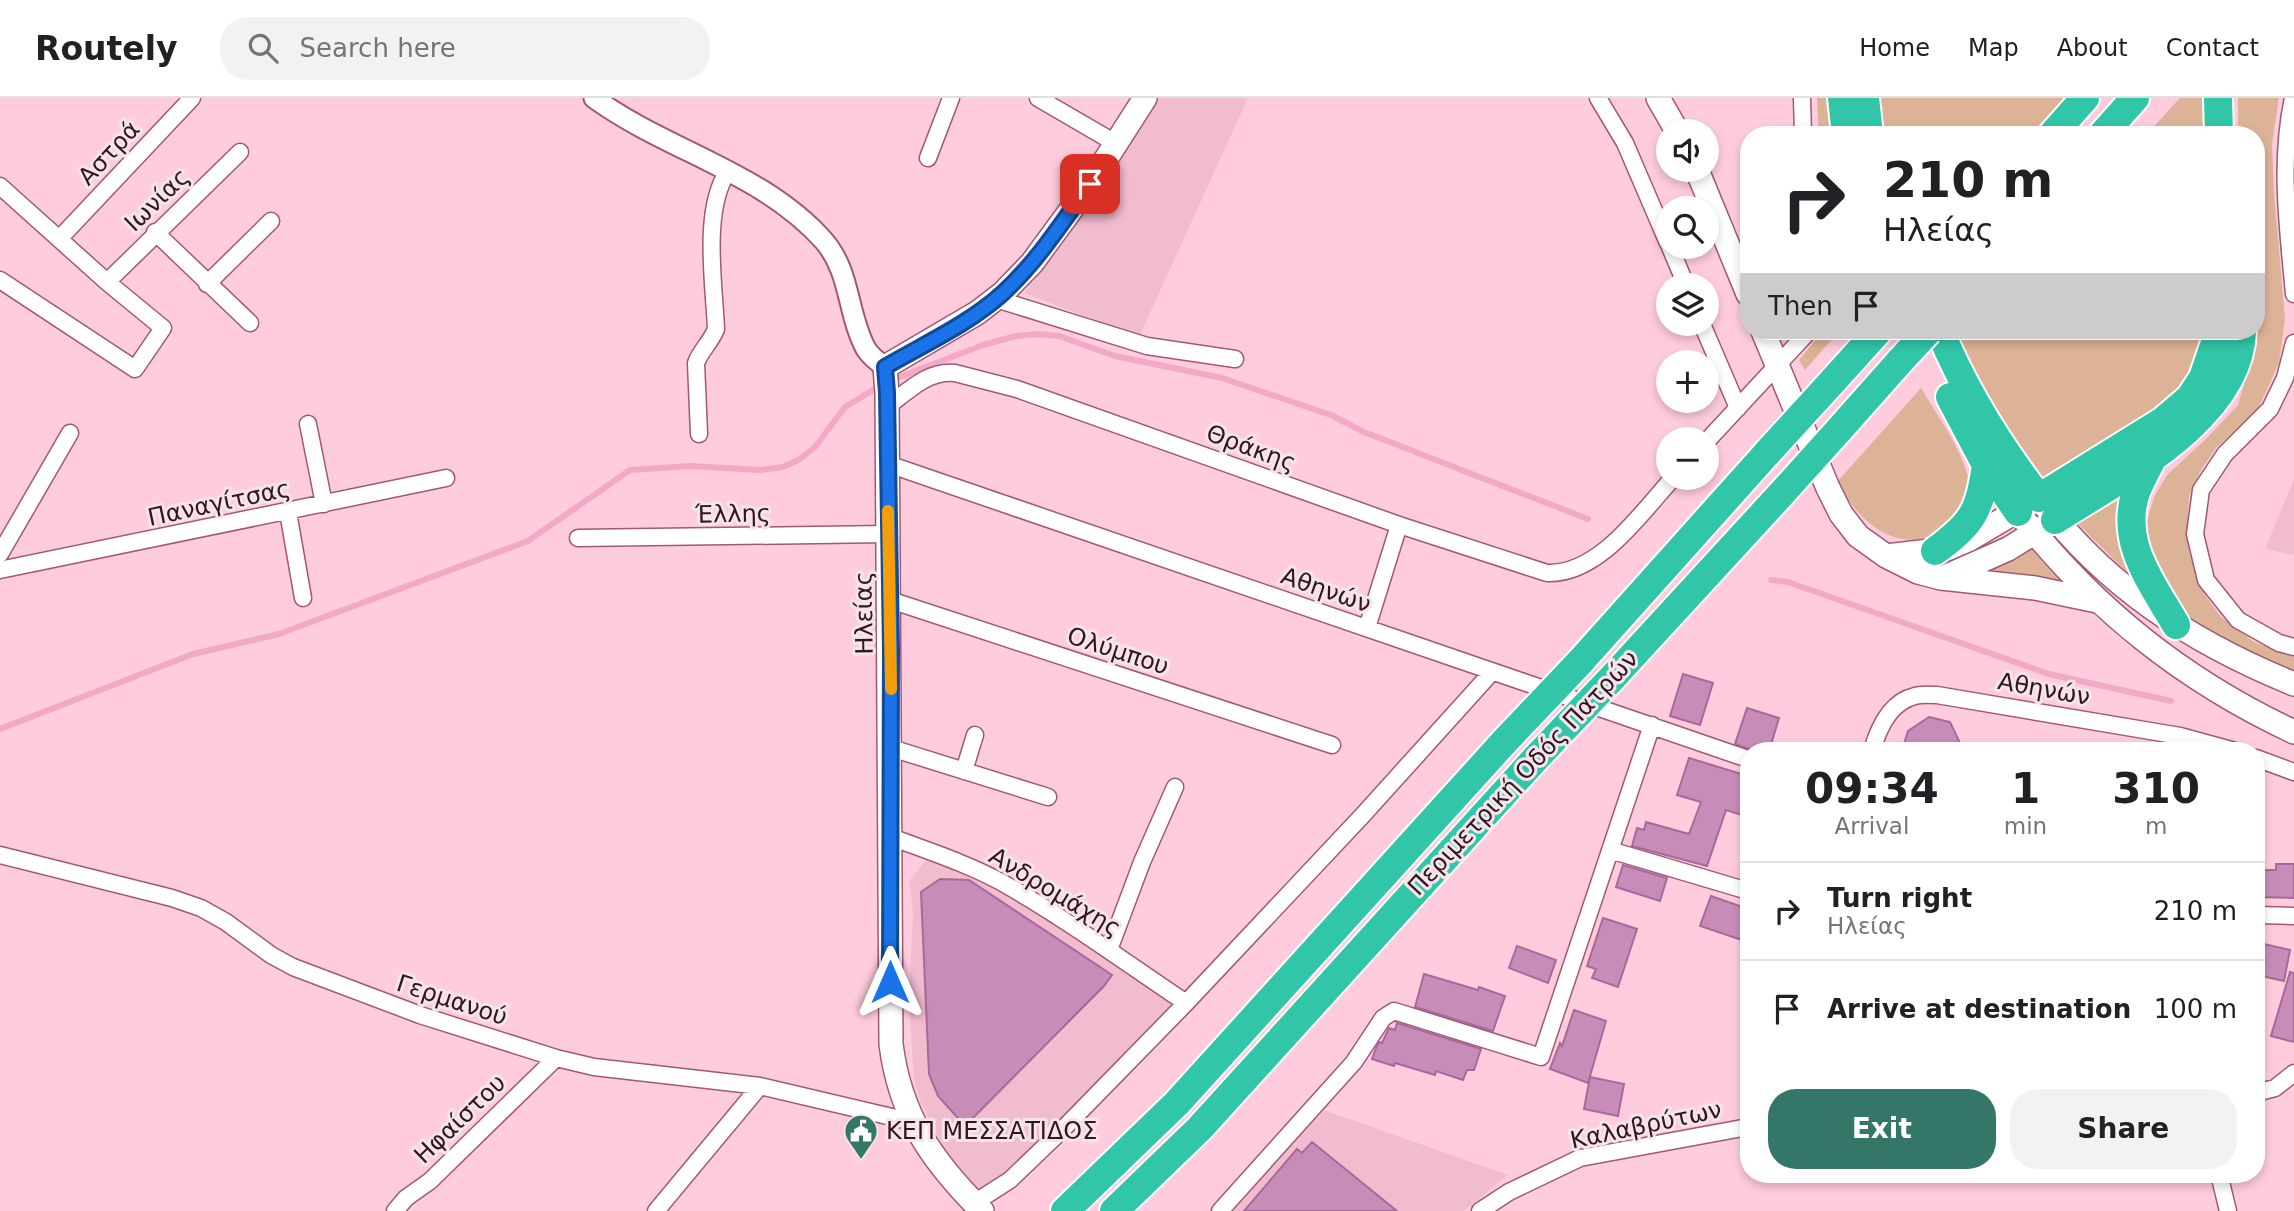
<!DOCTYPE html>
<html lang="en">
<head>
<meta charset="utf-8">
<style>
  body { margin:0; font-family:"DejaVu Sans",sans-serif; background:#f2f2f2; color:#202124; height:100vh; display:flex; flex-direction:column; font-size:26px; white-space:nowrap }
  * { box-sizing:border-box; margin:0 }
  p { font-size:23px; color:#757577 }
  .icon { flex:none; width:38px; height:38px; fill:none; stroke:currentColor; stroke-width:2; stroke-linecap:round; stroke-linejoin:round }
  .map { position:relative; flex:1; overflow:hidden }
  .drawer { position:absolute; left:1740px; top:644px; width:525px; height:441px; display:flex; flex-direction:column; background:#fff; border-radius:28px; box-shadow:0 4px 10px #0003 }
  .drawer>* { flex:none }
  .banner { position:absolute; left:1740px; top:28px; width:525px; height:214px; border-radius:28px; box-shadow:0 4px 10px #0003; background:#fff; color:#202124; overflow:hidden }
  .buttons { position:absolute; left:1656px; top:21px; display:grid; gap:14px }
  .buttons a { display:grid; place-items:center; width:63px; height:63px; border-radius:50%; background:#fff; box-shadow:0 4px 10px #0003; font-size:35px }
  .pin { position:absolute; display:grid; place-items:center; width:60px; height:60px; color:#fff; margin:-30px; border-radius:14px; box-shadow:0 4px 10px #0006 }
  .me { position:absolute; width:77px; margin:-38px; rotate:0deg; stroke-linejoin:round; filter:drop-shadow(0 0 5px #0008) }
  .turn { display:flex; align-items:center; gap:24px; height:147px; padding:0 28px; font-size:32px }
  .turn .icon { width:91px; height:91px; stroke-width:2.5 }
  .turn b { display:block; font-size:49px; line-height:60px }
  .then { display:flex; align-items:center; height:66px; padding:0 28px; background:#0003; gap:14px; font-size:26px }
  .eta { display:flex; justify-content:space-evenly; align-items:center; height:119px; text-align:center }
  .eta b { font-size:42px; font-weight:600; line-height:49px }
  .primary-button { display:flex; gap:14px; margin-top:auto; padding:14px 28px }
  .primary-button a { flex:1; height:80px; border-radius:28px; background:#347667; color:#fff; font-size:28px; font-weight:600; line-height:80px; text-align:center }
  .primary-button a+a { background:#f2f2f2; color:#202124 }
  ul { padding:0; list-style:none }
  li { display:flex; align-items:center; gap:21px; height:98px; padding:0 28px; border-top:2px solid #e0e0e0 }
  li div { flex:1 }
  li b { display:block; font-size:26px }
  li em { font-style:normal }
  header { display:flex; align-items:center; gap:42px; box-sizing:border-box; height:98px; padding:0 35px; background:#fff; border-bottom:2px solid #e0e0e0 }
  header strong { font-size:33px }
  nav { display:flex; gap:38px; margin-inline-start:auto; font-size:24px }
  .search { width:490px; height:63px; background:#f2f2f2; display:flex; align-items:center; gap:18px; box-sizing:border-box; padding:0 24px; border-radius:28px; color:#757577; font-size:26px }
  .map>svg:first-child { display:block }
  .built { fill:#f2bccf }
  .green { fill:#ddb397 }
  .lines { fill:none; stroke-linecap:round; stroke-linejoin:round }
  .stream { stroke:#f2a9c4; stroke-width:6 }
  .building { fill:#c78db8; stroke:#a8699a; stroke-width:2 }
  .minor-casing { stroke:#a25875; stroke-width:19 }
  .tertiary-casing { stroke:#a25875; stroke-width:23 }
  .secondary-casing { stroke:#a25875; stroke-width:26 }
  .motorway-casing { stroke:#fff; stroke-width:32 }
  .minor { stroke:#fff; stroke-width:16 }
  .tertiary { stroke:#fff; stroke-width:19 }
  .secondary { stroke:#fff; stroke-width:23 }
  .motorway { stroke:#31c6a8; stroke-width:28 }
  .motorway-bridge-casing { stroke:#fff; stroke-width:32; stroke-linecap:butt }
  .motorway-bridge { stroke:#31c6a8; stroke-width:28 }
  .route-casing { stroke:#114b97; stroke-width:18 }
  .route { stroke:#1a73e8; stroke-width:12 }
  .slow { stroke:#f59e0b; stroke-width:12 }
  .labels { text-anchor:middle; stroke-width:6; stroke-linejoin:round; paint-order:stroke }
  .street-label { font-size:24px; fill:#331521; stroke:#f5e4e9 }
  .poi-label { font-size:24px; fill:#331521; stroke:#f5e4e9; text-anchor:start }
</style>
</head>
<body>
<header>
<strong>Routely</strong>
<div class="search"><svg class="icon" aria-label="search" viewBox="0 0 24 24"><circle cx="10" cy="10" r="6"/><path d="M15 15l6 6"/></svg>Search here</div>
<nav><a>Home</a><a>Map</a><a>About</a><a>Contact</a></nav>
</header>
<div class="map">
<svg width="2294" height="1113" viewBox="0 0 2294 1113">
  <rect width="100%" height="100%" fill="#fcd"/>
  <path class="built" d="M1156,0H1248L1139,239L1024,195L1057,153L1114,70Z
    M2294,381V457L2265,451Z
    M927,761L982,782L1025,805L1175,905L1032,1055L983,1096L945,1052L920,1003L914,982L909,903L913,816L909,783Z
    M1324,1012L1508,1077L1464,1113H1230Z"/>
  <path class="green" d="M1817,0H1828L1832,37H1819Z
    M1878,0H2067L2034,37H1880Z
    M2180,0H2211L2208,37H2146Z
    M2238,0H2279L2272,46L2274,94L2285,221L2279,265L2257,313L2216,350L2201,372L2189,398L2188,422L2189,454L2205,497L2221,519L2254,544L2294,559V578L2199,529L2173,502L2147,447V423L2154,399L2167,377L2207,340L2238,307L2250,264L2252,233H2256V37H2238Z
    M1823,233H1839L1805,272L1799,262Z
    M1968,233H2210L2189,291L2043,388L1997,318L1957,244Z
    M1921,290C1936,316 1970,361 1969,391C1969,408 1960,415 1948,425C1943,429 1937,436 1931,438C1888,453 1856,418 1837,384Z
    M2122,388C2120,419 2116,447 2129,476L2073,421Z
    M2029,448L2065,484L1987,475Z"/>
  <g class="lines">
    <path class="stream" d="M892,282L983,247L1016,238L1037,236L1059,238L1115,258L1222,280L1331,317L1364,334L1588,421
      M1771,482L1788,484L2049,576L2171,603
      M0,631L193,556L279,536L528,443L630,372L690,368L760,372L783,369L800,361L815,349L845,309L883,286"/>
  </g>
  <path class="building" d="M1683,576L1713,585L1700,627L1670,618Z
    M1747,610L1779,620L1769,653H1754L1735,646Z
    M1929,619L1950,624L1959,643L1957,653H1928L1904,646L1908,633Z
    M1689,660L1748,678V719L1726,712L1707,768L1632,748L1637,730L1644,732L1646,724L1689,736L1701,704L1677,697Z
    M2276,766H2294V800L2256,799V772H2276Z
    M1623,767L1667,780L1660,803L1616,789Z
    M940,781L969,782L1112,877L1104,888L965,1028L938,998L929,976L921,794Z
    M1711,798L1748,811V844L1700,828Z
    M1603,820L1637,831L1618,889L1592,880L1596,871L1587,868Z
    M2264,846L2290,852L2284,883L2257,877Z
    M1517,848L1556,862L1548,885L1509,870Z
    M2290,874L2294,875V944L2271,938Z
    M1424,876L1478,892L1479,889L1505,898L1493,933L1415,909Z
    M1574,912L1606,923L1588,985L1550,971L1560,945L1562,948Z
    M1397,925L1481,951L1474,972H1467L1463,982L1436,973L1435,977L1395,965L1394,968L1372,961L1376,950L1379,944L1382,945L1389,930L1395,932Z
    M1590,979L1624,986L1618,1018L1584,1011Z
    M1312,1044L1397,1113H1244L1297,1051L1302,1055Z"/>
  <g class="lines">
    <defs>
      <path id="minor" d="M1038,0L1117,46
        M1598,0L1625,45L1668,145
        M1802,0L1803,37
        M2293,0C2279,65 2288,130 2294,196
        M928,60L951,0
        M0,88L107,184L163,230L135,271L0,182
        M155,134L250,225
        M59,141L192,0
        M1670,149L1686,187
        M107,184L240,54
        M207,186L271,123
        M996,201L1147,248L1235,261
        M1702,226L1738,310
        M2294,245L2285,280L2270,311L2225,356L2201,392L2195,436L2206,482L2238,522L2279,545L2294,549
        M888,308C908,293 928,272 955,275L1017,291L1399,427L1547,475C1599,477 1641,415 1673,380
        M308,326L324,406
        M699,336L696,265C701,252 711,244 716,231C714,185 702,112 728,73
        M1706,344L1809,233
        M888,366L1748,661
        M288,414L303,500
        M578,440L888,436
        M0,456L70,335
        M0,472L446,380
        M890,502L1332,647
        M1367,530L1399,427
        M891,650L1048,699
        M1872,653C1878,631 1890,604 1915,598C1921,596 1930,597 1937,597L2180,638L2235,653
        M2256,660L2294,674
        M964,673L975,637
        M891,739C928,753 966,765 1001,784C1065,820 1125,864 1186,905
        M1610,752L1748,793
        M0,757L172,800L201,810L226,824L271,857L293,869L420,917L556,960L594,969L760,988L913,1024
        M2256,817L2294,818
        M1109,852L1142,764L1175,689
        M2256,995L2275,990L2294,975
        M2219,1076L2228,1113
        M974,1105L1010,1082L1060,1034L1186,905L1362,718L1492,574
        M395,1113L406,1100L430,1083L556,960
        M656,1113L760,988
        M1220,1113L1354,964L1383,920L1394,913L1541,959L1652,627
        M1480,1113L1509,1094L1580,1060L1748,1029"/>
      <path id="tertiary" d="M594,0C667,53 763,74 824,143C851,174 847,216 866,251C871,259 878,264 885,269"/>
      <path id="secondary" d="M1658,0L1677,33
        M1697,72L1748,196
        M1763,233L1828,390L1841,416L1858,438L1886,458L1918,474L1941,480L2035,490L2097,503
        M2018,414C2094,511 2183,582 2294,634
        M1886,458L1947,451L1968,442L2039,400C2106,489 2191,544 2294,586
        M1947,478L2008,451L2047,427
        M982,1113C932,1063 900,1018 891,946L887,295L885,269L977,215L1003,195L1032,165L1090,86L1145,0"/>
      <path id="motorway" d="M1842,0L1846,37
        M1865,0L1869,37
        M2218,0L2219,37
        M2052,37L2085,0
        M2102,37L2135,0
        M1940,233C1965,294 1999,348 2039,400L2163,323L2190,300L2203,280L2219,233
        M1821,296L1878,233
        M1950,299L1986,367L2018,414
        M1838,333L1901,262
        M2153,359C2147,371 2141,382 2136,394C2119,445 2152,485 2176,527
        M2055,422C2120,380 2240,321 2242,233
        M1935,453C1973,425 1980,413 1986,367
        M1580,564L1768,354
        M1613,579L1783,394
        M1065,1113L1177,1005L1505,643
        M1114,1113L1200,1030L1536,660"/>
    </defs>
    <use href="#minor" class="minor-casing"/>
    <use href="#tertiary" class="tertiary-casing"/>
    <use href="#secondary" class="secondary-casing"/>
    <use href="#motorway" class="motorway-casing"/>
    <use href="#minor" class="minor"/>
    <use href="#tertiary" class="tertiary"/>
    <use href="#secondary" class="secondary"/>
    <use href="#motorway" class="motorway"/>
    <defs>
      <path id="motorway-bridge" d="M1901,262L1928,233
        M1768,354L1821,296
        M1783,394L1838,333
        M1505,643L1580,564
        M1536,660L1613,579"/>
    </defs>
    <use href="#motorway-bridge" class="motorway-bridge-casing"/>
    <use href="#motorway-bridge" class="motorway-bridge"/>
  </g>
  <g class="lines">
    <defs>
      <path id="route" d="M890,884L891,551L887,295L885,269C924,246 969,226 1003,195C1037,164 1063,123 1090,86"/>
    </defs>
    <use href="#route" class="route-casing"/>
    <use href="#route" class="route"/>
    <path class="slow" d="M888,413L891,591"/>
  </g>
  <defs>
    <symbol id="civic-pin" viewBox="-11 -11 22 30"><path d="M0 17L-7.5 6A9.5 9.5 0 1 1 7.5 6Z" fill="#347667" stroke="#f5e4e9"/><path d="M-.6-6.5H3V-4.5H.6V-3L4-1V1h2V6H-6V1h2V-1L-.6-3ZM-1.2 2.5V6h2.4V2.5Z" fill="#fff"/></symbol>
  </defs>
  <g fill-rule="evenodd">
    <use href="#civic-pin" x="842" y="1014" width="38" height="52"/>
  </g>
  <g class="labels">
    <g class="street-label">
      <text transform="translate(109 55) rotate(-47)" y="8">Αστρά</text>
      <text transform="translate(157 102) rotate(-44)" y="8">Ιωνίας</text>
      <text transform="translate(1251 350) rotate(20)" y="8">Θράκης</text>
      <text transform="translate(219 405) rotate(-12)" y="8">Παναγίτσας</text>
      <text transform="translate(733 416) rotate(-1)" y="8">Έλλης</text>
      <text transform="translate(1326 492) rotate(19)" y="8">Αθηνών</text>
      <text transform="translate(864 515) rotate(-91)" y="8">Ηλείας</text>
      <text transform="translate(1118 553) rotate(18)" y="8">Ολύμπου</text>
      <text transform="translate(2044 591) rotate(10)" y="8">Αθηνών</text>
      <text transform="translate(1523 675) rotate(-47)" y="8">Περιμετρική Οδός Πατρών</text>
      <text transform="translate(1055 794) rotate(31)" y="8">Ανδρομάχης</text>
      <text transform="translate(452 902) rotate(18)" y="8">Γερμανού</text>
      <text transform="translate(460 1021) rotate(-44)" y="8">Ηφαίστου</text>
      <text transform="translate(1646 1027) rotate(-12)" y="8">Καλαβρύτων</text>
    </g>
    <g class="poi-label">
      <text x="886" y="1041">ΚΕΠ ΜΕΣΣΑΤΙΔΟΣ</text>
    </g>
  </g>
</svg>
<div class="buttons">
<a><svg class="icon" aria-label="sound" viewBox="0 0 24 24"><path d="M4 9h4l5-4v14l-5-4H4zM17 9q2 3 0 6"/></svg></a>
<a><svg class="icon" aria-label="search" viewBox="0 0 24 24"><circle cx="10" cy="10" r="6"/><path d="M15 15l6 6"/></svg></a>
<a><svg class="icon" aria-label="layers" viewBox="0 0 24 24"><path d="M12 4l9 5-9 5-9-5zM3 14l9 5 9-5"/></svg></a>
<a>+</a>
<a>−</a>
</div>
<div class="pin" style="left:1090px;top:86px;background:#d93025"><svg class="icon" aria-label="arrive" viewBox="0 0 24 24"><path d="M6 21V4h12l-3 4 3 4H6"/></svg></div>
<svg class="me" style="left:890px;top:884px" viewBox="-20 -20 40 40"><path d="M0-17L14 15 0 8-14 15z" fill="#1a73e8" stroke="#fff" stroke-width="4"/></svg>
<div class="banner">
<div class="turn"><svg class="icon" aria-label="right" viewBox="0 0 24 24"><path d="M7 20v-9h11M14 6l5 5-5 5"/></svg><div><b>210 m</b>Ηλείας</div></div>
<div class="then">Then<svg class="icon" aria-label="arrive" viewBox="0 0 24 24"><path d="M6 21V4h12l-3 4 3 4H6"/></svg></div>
</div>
<section class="drawer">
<div class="eta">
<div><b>09:34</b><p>Arrival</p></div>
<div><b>1</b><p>min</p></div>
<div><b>310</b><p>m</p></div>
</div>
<ul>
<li><svg class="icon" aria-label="right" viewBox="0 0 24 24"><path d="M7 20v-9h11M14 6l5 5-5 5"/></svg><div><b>Turn right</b><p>Ηλείας</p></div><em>210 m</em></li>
<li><svg class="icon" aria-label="arrive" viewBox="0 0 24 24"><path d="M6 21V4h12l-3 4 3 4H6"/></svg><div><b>Arrive at destination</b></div><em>100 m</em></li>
</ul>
<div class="primary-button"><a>Exit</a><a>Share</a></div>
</section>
</div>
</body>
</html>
